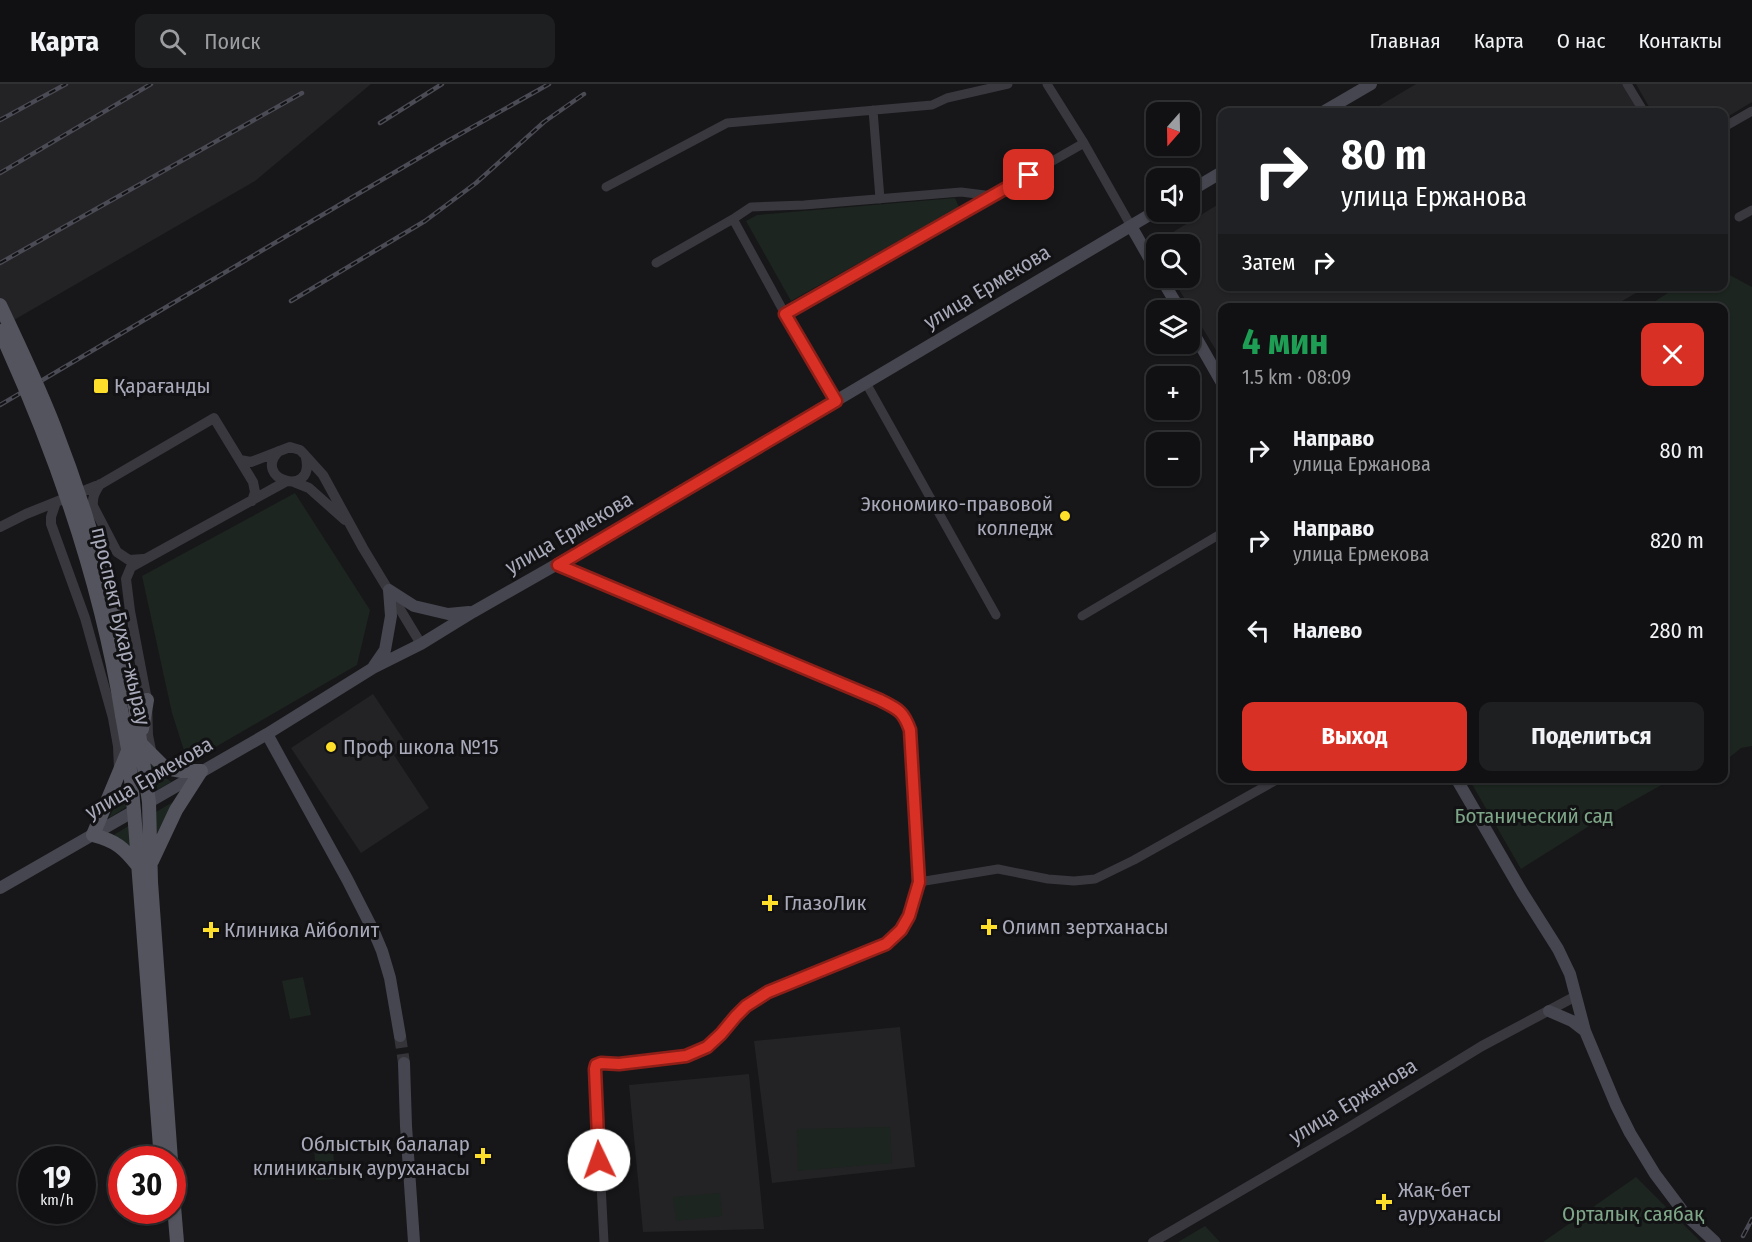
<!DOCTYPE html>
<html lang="ru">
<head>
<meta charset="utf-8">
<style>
  body { margin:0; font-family:"Fira Sans Condensed",sans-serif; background:#1e1f21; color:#f1f3f6; height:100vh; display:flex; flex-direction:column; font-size:22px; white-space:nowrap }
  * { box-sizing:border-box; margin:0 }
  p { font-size:20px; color:#9c9da0 }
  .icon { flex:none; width:33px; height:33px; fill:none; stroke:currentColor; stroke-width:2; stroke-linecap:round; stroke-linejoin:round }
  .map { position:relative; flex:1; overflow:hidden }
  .drawer { position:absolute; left:1218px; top:219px; width:510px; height:480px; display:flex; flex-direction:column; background:#111113; border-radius:12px; box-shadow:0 2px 4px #0004,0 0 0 2px #303133 }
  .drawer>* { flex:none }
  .guide { position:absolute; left:1218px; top:24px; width:510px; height:183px; border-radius:12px; box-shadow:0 2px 4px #0004,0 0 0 2px #303133; background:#202124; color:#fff; overflow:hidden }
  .needle { width:39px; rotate:200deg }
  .tools { position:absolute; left:1146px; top:18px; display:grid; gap:12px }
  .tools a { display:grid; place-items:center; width:54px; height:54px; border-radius:12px; background:#111113; box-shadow:0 2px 4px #0004,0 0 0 2px #303133; font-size:30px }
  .speed { position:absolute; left:18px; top:1062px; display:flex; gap:12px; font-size:30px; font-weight:700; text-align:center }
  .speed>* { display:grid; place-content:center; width:78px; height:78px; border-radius:50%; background:#111113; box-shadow:0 2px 4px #0004,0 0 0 2px #303133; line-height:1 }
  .speed small { font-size:15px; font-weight:400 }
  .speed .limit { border:9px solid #d22; background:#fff; color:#111 }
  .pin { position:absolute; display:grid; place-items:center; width:51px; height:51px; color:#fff; margin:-26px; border-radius:12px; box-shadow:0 3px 9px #0006 }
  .me { position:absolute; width:66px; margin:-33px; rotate:357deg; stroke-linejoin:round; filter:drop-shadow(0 0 4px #0008) }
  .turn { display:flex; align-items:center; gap:21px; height:126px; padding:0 24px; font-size:27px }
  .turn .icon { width:78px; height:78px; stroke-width:2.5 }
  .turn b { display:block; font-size:42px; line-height:51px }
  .then { display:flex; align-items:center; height:57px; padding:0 24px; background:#0003; gap:12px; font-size:22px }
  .round { display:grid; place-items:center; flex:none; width:63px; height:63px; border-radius:12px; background:#1e1f21 }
  .summary { display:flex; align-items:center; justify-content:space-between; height:102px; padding:0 24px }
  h1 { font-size:36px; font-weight:700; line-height:45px; color:#1e9e55 }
  .primary-button { display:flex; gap:12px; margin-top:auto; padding:12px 24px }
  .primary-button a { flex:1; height:69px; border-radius:12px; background:#d93025; color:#fff; font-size:24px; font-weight:700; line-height:69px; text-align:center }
  .primary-button a+a { background:#1e1f21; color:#f1f3f6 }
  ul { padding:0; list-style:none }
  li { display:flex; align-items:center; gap:18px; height:90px; padding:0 24px }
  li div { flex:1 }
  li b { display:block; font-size:22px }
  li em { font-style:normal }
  header { display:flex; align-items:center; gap:36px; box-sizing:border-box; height:84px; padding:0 30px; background:#111113; border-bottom:2px solid #303133 }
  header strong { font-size:28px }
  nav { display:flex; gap:33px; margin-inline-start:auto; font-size:21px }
  .search { width:420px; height:54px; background:#1e1f21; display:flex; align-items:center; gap:15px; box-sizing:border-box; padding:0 21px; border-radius:12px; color:#9c9da0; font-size:22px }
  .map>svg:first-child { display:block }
  .built { fill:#232326 }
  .green { fill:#1c251f }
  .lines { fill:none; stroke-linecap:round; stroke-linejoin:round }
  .secondary-tunnel { stroke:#343439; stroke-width:12; stroke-dasharray:12 6; stroke-linecap:butt }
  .minor { stroke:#38383e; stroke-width:9 }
  .tertiary { stroke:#38383e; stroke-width:10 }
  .secondary { stroke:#45464f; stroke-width:12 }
  .primary { stroke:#53545e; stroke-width:14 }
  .rail-casing { stroke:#4a4b54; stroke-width:4.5 }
  .rail { stroke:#121214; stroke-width:2; stroke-dasharray:7; stroke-linecap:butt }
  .primary-bridge { stroke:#53545e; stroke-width:14 }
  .route-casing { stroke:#8d1f18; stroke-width:15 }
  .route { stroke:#d93025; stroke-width:10 }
  .poi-dot { fill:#fddf2b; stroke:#121214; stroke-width:2 }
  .labels { text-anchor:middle; stroke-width:6; stroke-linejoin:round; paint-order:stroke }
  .street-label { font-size:21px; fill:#a8aaba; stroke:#121214 }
  .poi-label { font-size:21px; fill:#a8aaba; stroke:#121214; text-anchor:start }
  .park-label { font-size:21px; fill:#7ea688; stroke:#121214 }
</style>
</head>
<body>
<header>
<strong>Карта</strong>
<div class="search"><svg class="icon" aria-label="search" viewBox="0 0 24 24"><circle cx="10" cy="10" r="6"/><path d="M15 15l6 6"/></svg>Поиск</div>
<nav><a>Главная</a><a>Карта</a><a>О нас</a><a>Контакты</a></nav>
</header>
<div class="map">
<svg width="1752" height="1158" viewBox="0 0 1752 1158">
  <rect width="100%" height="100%" fill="#171719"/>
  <path class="built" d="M0,0H371L255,97L0,244Z
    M1416,0H1624L1641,28H1369Z
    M1636,0H1752V18L1724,35V28H1652Z
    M1222,118V202L1646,203L1612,223L1222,224V276L1172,194H1190V160H1156V168L1152,161Z
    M373,610L408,662L394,671L429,724L361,769L291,664Z
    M900,943L915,1083L772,1099L754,957Z
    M749,990L764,1145L643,1148L629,1001Z"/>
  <path class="green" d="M955,114L959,123L791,217L746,137L757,131Z
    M1724,188L1752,203V662L1741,664L1724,678V224L1646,223L1677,203L1724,202Z
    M295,409L370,526L357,581L188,679L172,629L142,492Z
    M148,677L171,698L152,709Z
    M1469,695H1672L1594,739L1521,785Z
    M125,699L128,722L109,734Z
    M173,718L156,751L154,729Z
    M130,741L131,766L112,752Z
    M303,893L311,931L290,935L282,897Z
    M890,1043L892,1079L798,1087L797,1045Z
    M333,1061L335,1095L316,1096L314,1062Z
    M1636,1093L1701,1158H1543Z
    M720,1109L722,1132L676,1137L673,1113Z
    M1205,1142L1220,1158H1178Z"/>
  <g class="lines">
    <path class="secondary-tunnel" d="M400,952L404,979"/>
    <path class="minor" d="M1047,0L1084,59L1131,142
      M1627,0L1644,28
      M873,26L880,115
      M1724,43L1752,27
      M606,103L727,39L932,21L947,14L1008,0
      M1739,133L1752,126
      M733,135L785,230L836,317
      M656,179L733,135L751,123L804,121L961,108L993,112
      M785,230L1084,59
      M866,299L996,531
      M558,481L880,616C897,625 903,626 910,646L919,798L909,832L901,846L886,860L768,908L746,922L736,932L721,950L707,963L686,972L619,980L601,979L596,981L595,985L604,1158
      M1082,532L1222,449
      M919,798L998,785L1048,795L1074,797L1095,795L1134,776L1280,694"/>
    <path class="tertiary" d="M279,367C251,395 315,415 306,374
      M240,376L251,378L290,363L300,366L304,370L323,391L363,464L421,560
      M294,398L309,404L345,436
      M100,400C95,408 92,413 93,422L117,468L129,476L143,475
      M56,418L51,433V440L85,534L113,634L118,662L119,685
      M0,443L26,430L101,400L214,334L253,398L255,408L252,417
      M152,671L148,651L147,616L130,527L126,495L131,483L285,398
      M1153,1158L1348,1044L1482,962L1576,912"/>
    <path class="secondary" d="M1323,28L1371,0
      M1190,107L1222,88
      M1131,142L1156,186
      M1161,194L1180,226
      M1190,243L1222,299
      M389,506L414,522L448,530L469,528
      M374,582L385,566L391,532L389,506
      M267,650L347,795L374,848L382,867L390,894L400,952
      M1456,694L1522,808L1558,865L1570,890L1585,947L1616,1021L1630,1049L1655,1090L1685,1130L1715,1158
      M149,718L267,650L373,584L421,560L473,528L645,430L1156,127
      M0,804L134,727
      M1549,927L1572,937L1585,947
      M404,979L406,1042L414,1158"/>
    <path class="primary" d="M135,622L149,718L151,798L171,1076
      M122,631L128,665L134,727L161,1076
      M142,645L147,616
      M140,659L165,684L182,687H201
      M128,667L93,751C116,757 124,764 138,782
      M152,777L176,726L201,687
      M172,1098L177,1158"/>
    <defs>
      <path id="rail" d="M0,36L66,0
        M380,39L442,0
        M0,89L151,0
        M0,179L302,9
        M291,217L425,137L476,99L544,38L584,10
        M0,321L446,58L549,0
        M1743,1152L1752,1135"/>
    </defs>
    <use href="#rail" class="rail-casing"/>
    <use href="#rail" class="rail"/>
    <path class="primary-bridge" d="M0,221C19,261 38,301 54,342C89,432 116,526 135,622
      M0,247C56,369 101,498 122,631"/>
  </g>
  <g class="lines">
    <defs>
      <path id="route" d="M599,1076L595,985L596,981L601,979L619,980L686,972L707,963L721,950L736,932L746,922L768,908L886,860L901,846L909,832L919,798L910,646C903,626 897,625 880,616L558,481L836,317L785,230L1029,91"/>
    </defs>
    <use href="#route" class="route-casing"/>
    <use href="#route" class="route"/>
  </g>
  <g class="poi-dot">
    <rect x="93" y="294" width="16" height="16" rx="3"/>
    <circle cx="1065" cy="432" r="6"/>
    <circle cx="331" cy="663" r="6"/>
    <path d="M767 810h6v6h6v6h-6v6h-6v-6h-6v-6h6z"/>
    <path d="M986 834h6v6h6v6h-6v6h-6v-6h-6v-6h6z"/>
    <path d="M208 837h6v6h6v6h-6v6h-6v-6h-6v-6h6z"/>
    <path d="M480 1063h6v6h6v6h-6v6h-6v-6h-6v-6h6z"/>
    <path d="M1381 1109h6v6h6v6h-6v6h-6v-6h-6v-6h6z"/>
  </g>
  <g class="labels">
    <g class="street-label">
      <text transform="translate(987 203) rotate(-31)" y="7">улица Ермекова</text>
      <text transform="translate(569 449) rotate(-30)" y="7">улица Ермекова</text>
      <text transform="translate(121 542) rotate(77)" y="7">проспект Бухар-жырау</text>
      <text transform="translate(149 694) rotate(-30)" y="7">улица Ермекова</text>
      <text transform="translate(1353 1017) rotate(-31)" y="7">улица Ержанова</text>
    </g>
    <g class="poi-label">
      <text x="114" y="309">Қарағанды</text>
      <text x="1053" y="427" text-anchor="end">Экономико-правовой<tspan x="1053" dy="24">колледж</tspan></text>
      <text x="343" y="670">Проф школа №15</text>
      <text x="784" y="826">ГлазоЛик</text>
      <text x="1002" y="850">Олимп зертханасы</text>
      <text x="224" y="853">Клиника Айболит</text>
      <text x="470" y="1067" text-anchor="end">Облыстық балалар<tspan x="470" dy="24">клиникалық ауруханасы</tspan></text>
      <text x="1398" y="1113">Жақ-бет<tspan x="1398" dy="24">ауруханасы</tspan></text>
    </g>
    <g class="park-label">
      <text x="1534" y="739">Ботанический сад</text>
      <text x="1633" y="1137">Орталық саябақ</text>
    </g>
  </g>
</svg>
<div class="tools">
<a><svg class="needle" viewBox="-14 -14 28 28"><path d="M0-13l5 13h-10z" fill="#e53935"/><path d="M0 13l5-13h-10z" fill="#9c9da0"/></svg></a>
<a><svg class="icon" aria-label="sound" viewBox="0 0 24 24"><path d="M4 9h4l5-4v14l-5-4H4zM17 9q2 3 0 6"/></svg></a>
<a><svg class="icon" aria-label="search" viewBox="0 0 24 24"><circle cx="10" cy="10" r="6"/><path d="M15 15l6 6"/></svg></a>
<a><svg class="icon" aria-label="layers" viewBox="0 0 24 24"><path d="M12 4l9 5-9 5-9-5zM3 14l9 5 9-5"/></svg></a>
<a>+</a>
<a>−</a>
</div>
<div class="speed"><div>19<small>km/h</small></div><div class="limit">30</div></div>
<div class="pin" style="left:1029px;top:91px;background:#d93025"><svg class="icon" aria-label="arrive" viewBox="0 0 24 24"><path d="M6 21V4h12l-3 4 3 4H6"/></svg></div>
<svg class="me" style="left:599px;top:1076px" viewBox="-20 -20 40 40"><circle r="19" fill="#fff"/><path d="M0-13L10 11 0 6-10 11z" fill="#d93025"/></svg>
<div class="guide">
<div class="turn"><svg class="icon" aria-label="right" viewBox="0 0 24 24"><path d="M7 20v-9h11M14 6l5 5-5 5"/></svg><div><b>80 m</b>улица Ержанова</div></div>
<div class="then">Затем<svg class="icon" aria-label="right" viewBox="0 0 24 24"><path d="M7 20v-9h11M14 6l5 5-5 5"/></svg></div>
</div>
<section class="drawer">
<div class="summary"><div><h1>4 мин</h1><p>1.5 km · 08:09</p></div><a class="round" style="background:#d93025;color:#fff"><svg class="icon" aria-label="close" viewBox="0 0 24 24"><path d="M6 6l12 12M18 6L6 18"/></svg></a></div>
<ul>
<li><svg class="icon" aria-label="right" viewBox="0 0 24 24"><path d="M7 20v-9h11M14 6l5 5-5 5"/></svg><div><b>Направо</b><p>улица Ержанова</p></div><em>80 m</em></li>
<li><svg class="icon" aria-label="right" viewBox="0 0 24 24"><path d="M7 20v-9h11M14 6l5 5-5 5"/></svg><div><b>Направо</b><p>улица Ермекова</p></div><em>820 m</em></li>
<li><svg class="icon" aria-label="left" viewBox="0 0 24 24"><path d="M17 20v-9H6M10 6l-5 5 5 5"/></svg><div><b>Налево</b></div><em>280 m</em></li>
</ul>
<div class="primary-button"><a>Выход</a><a>Поделиться</a></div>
</section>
</div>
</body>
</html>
